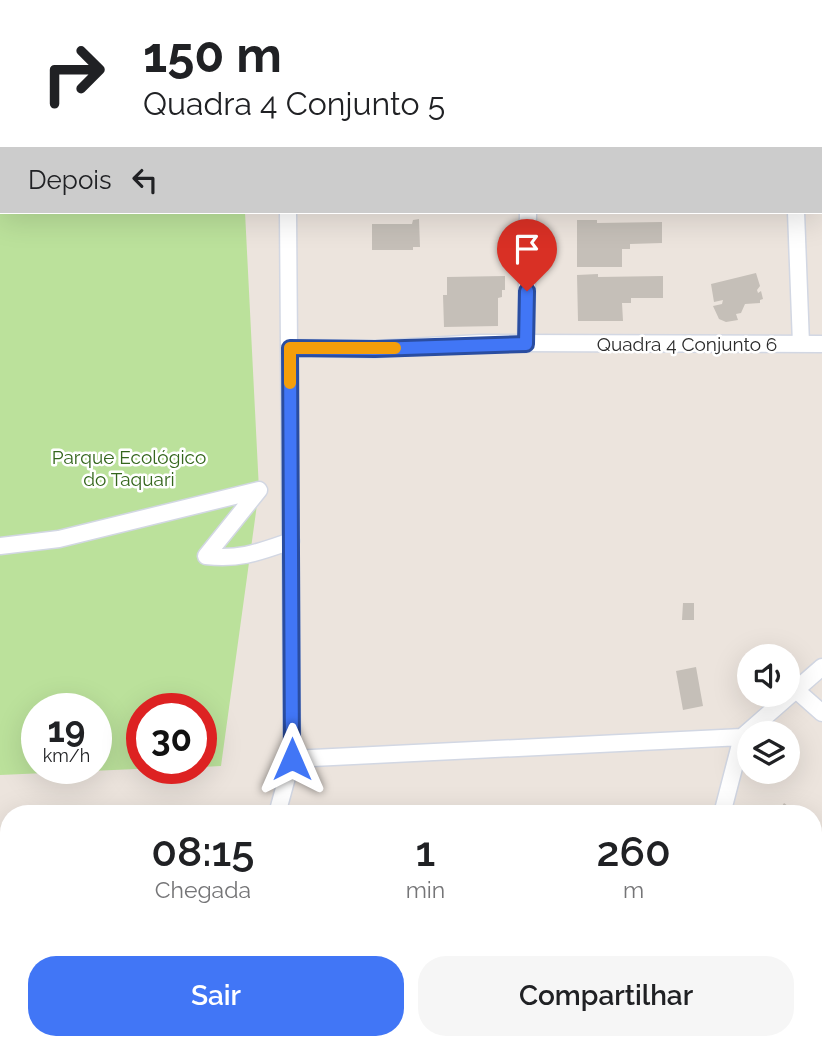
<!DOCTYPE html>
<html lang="pt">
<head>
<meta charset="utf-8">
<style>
  body { margin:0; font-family:Raleway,sans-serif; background:#f6f6f6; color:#202124; height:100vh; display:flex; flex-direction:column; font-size:26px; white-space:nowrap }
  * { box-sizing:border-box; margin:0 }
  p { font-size:23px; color:#757577 }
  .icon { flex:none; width:38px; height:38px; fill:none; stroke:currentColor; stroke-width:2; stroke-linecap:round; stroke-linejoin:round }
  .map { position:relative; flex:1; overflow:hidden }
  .details { position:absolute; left:0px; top:805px; width:822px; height:245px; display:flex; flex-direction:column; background:#fff; border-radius:28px 28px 0 0; box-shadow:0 7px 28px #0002 }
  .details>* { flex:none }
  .top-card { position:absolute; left:0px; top:0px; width:822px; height:214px; box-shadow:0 7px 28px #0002; background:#fff; color:#202124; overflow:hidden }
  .fabs { position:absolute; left:737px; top:644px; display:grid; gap:14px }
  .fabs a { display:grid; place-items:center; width:63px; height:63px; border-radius:50%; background:#fff; box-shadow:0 7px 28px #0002; font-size:35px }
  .speed { position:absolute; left:21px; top:693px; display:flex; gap:14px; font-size:35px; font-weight:700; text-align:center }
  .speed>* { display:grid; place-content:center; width:91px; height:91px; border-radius:50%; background:#fff; box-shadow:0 7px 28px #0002; line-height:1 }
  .speed small { font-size:18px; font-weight:400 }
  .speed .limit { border:10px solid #d22; background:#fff; color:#111 }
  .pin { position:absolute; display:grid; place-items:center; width:60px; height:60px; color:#fff; margin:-72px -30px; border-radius:50% 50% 50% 0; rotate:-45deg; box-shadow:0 0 7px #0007 }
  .pin .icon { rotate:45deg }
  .me { position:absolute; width:77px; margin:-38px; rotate:0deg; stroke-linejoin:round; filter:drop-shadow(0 0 5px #0008) }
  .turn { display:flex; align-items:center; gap:24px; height:147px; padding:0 28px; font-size:32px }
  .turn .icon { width:91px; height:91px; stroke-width:2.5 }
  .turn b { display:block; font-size:49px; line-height:60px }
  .then { display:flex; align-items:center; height:66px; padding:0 28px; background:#0003; gap:14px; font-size:26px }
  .eta { display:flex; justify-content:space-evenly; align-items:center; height:119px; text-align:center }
  .eta b { font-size:42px; font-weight:600; line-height:49px }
  .cta { display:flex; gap:14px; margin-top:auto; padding:14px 28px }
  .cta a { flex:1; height:80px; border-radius:28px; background:#4176f6; color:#fff; font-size:28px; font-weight:600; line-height:80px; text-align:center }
  .cta a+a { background:#f6f6f6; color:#202124 }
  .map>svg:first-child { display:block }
  .green { fill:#bbe19b; fill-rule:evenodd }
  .building { fill:#c5bfb8 }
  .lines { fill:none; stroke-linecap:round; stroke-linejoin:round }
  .minor-casing { stroke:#d2d7e3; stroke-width:19 }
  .path { stroke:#c4c4c4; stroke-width:3.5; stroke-dasharray:5 3.5; stroke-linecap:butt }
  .minor { stroke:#fff; stroke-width:16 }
  .route-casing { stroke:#2a4da0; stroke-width:18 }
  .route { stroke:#4176f6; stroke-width:12 }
  .slow { stroke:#f59e0b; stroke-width:12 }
  .labels { text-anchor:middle; stroke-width:5; stroke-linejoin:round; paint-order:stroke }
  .street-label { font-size:19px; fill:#2b2b2b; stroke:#fff }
  .park-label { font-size:19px; fill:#34661c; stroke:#fff }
</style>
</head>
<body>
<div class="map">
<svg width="822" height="1050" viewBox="0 0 822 1050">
  <rect width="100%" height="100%" fill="#ece4dd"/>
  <path class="green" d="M0,0H235V2H2V212H245L259,490L221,766L201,767V709H142V768H159L0,775ZM37,709H96V768H37Z"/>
  <path class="building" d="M419,219L420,247H413V250H372V224H412L413,220Z
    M577,220H597V223L662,222V243L630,244V249H622V267H577Z
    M756,273L760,286L757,290L758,293L761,291L763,299L760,300V303L745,304L741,313L736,314L738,320L726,322L719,319L713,306L722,304L723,300L714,302L711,284Z
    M598,274V277L663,276V298H631V303H622L623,321H578L577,275Z
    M505,276V290H502V297L498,298V326L444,327L443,295H447V277Z
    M683,603H694V620H682Z
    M696,667L703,706L683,710L676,671Z
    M784,803L793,810L790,814H773L777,809L779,811Z
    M814,877L822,883V901L818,907L814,903Z
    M822,1011V1032L814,1030V1015L820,1016Z
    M714,1041H744L740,1050Z
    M769,1041H815L810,1050H766Z"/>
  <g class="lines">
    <defs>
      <path id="minor" d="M287,0V2
        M531,2V0
        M796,212L801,344
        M526,344L528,212
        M290,348L375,349L481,343L822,344
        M0,546L59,539L259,490L206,556C240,560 259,552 291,541
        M796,690L822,713
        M292,759L742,737
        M277,814L292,759L288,212
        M722,814L742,737L822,667
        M814,934H822
        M687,1041L700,1050
        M148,1050L152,1041
        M418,1050L425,1041"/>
    </defs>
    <use href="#minor" class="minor-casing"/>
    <path class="path" d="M107,0L109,2
      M792,0V2"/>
    <use href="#minor" class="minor"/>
  </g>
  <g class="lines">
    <defs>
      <path id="route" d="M292,759L290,348L375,349L526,344L527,291"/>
    </defs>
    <use href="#route" class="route-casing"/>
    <use href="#route" class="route"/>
    <path class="slow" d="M290,383V348H395"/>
  </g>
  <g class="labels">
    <g class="street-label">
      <text x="687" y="351">Quadra 4 Conjunto 6</text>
    </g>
    <g class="park-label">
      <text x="129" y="464">Parque Ecológico<tspan x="129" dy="22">do Taquari</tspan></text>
    </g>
  </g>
</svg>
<div class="fabs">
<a><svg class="icon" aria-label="sound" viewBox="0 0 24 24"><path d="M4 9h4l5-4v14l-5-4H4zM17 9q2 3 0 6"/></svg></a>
<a><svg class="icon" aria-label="layers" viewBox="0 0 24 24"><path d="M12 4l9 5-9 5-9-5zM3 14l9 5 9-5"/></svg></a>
</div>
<div class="speed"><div>19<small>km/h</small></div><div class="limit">30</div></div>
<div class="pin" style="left:527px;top:291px;background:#d93025"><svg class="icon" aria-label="arrive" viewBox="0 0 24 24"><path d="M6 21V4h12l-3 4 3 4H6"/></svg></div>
<svg class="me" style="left:292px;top:759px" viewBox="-20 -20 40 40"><path d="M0-17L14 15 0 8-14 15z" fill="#4176f6" stroke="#fff" stroke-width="4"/></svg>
<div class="top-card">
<div class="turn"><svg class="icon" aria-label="right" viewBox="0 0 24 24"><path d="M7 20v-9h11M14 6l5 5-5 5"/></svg><div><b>150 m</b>Quadra 4 Conjunto 5</div></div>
<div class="then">Depois<svg class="icon" aria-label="left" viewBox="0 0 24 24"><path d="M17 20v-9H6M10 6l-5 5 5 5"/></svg></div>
</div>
<section class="details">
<div class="eta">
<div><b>08:15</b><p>Chegada</p></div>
<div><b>1</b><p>min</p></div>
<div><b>260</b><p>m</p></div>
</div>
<div class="cta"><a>Sair</a><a>Compartilhar</a></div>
</section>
</div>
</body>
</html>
